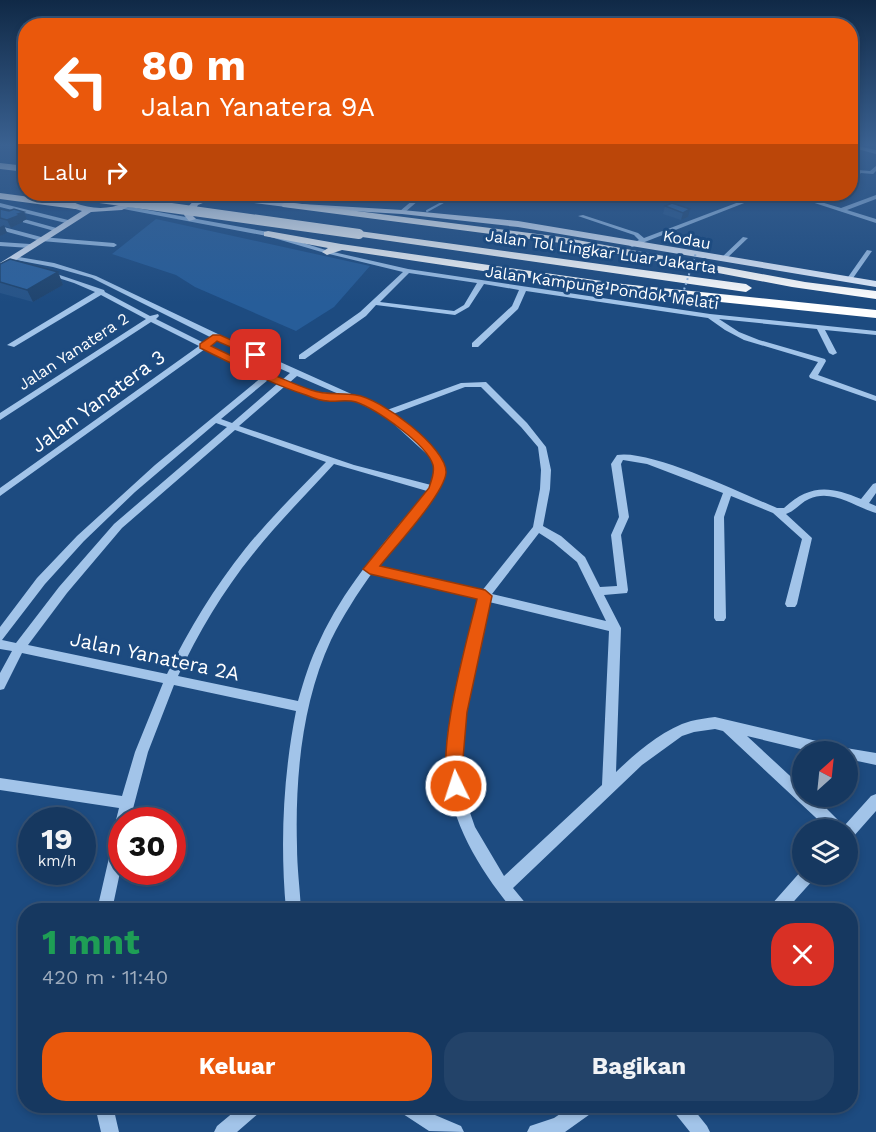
<!DOCTYPE html>
<html lang="id">
<head>
<meta charset="utf-8">
<style>
  body { margin:0; font-family:"Work Sans",sans-serif; background:#234369; color:#f1f3f6; height:100vh; display:flex; flex-direction:column; font-size:22px; white-space:nowrap }
  * { box-sizing:border-box; margin:0 }
  p { font-size:20px; color:#9eacbd }
  .icon { flex:none; width:33px; height:33px; fill:none; stroke:currentColor; stroke-width:2; stroke-linecap:round; stroke-linejoin:round }
  .map { position:relative; flex:1; overflow:hidden }
  .side { position:absolute; left:18px; top:903px; width:840px; height:210px; display:flex; flex-direction:column; background:#163860; border-radius:24px; box-shadow:0 3px 9px #0003,0 0 0 2px #355275 }
  .side>* { flex:none }
  .hud { position:absolute; left:18px; top:18px; width:840px; height:183px; border-radius:24px; box-shadow:0 3px 9px #0003,0 0 0 2px #355275; background:#ea580c; color:#fff; overflow:hidden }
  .needle { width:39px; rotate:27deg }
  .fabs { position:absolute; left:792px; top:741px; display:grid; gap:12px }
  .fabs a { display:grid; place-items:center; width:66px; height:66px; border-radius:50%; background:#163860; box-shadow:0 3px 9px #0003,0 0 0 2px #355275; font-size:30px }
  .speed { position:absolute; left:18px; top:807px; display:flex; gap:12px; font-size:30px; font-weight:700; text-align:center }
  .speed>* { display:grid; place-content:center; width:78px; height:78px; border-radius:50%; background:#163860; box-shadow:0 3px 9px #0003,0 0 0 2px #355275; line-height:1 }
  .speed small { font-size:15px; font-weight:400 }
  .speed .limit { border:9px solid #d22; background:#fff; color:#111 }
  .pin { position:absolute; display:grid; place-items:center; width:51px; height:51px; color:#fff; margin:-26px; border-radius:12px; box-shadow:0 3px 9px #0006 }
  .me { position:absolute; width:66px; margin:-33px; rotate:356deg; stroke-linejoin:round; filter:drop-shadow(0 0 4px #0008) }
  .turn { display:flex; align-items:center; gap:21px; height:126px; padding:0 24px; font-size:27px }
  .turn .icon { width:78px; height:78px; stroke-width:2.5 }
  .turn b { display:block; font-size:42px; line-height:51px }
  .then { display:flex; align-items:center; height:57px; padding:0 24px; background:#0003; gap:12px; font-size:22px }
  .round { display:grid; place-items:center; flex:none; width:63px; height:63px; border-radius:24px; background:#234369 }
  .head { display:flex; align-items:center; justify-content:space-between; height:102px; padding:0 24px }
  h1 { font-size:36px; font-weight:700; line-height:45px; color:#1e9e55 }
  .action { display:flex; gap:12px; margin-top:auto; padding:12px 24px }
  .action a { flex:1; height:69px; border-radius:24px; background:#ea580c; color:#fff; font-size:24px; font-weight:700; line-height:69px; text-align:center }
  .action a+a { background:#234369; color:#f1f3f6 }
  .map>svg:first-child { display:block }
  .green { fill:#275d99 }
  .lines { fill:none; stroke-linecap:round; stroke-linejoin:round }
  .stream { stroke:#95bfeb; stroke-width:2 }
  .minor { fill:#a2c4e9; fill-rule:evenodd }
  .major { fill:#e5effe; fill-rule:evenodd }
  .highway { fill:#fff; fill-rule:evenodd }
  .path-bridge { stroke:#a2c4e9; stroke-width:2; stroke-dasharray:2 3; stroke-linecap:butt }
  .highway-bridge { stroke:#fff; stroke-width:10 }
  .wall { fill:#275488 }
  .shaded-wall { fill:#20456f }
  .building { fill:#2d629e; stroke:#20456f; stroke-width:1.5 }
  .route { fill:#ea580c; stroke:#983908; stroke-width:1.5 }
  .labels { text-anchor:middle; stroke-width:6; stroke-linejoin:round; paint-order:stroke }
  .far-street-label { font-size:16px; fill:#fff; stroke:#1d4b80 }
  .street-label { font-size:20px; fill:#fff; stroke:#1d4b80 }
</style>
</head>
<body>
<div class="map">
<svg width="876" height="1132" viewBox="0 0 876 1132">
  <rect width="100%" height="100%" fill="#1d4b80"/>
  <path class="green" d="M156,219L370,266L334,307L296,331L195,287L176,275L112,254Z"/>
  <g class="lines">
    <path class="stream" d="M427,211L458,194"/>
    <path class="minor" d="M850,144L876,150V154L850,147Z
      M876,166V171L873,174L861,173L850,182V177L858,170L870,171Z
      M420,194H426L404,213H400V211Z
      M760,194H767L632,247L629,245L639,240L634,235L578,216L583,215L638,233L644,238Z
      M787,194H794L841,208L876,195V199L847,210L876,219V223Z
      M0,203L72,221L73,222L70,224L0,207Z
      M120,205L268,232L329,251L408,269L710,314L876,331V335L825,330L837,353L833,355L829,353L817,329L719,319L739,332L759,340L825,359L826,361L818,375L876,396V401L810,378L809,376L818,362L744,340L725,330L708,318L526,291L518,309L478,347H472V343L512,306L519,290L484,284L469,307L455,315L376,305L366,316L305,359H299V355L360,312L403,272L325,253L267,236L118,208L117,207ZM409,273L477,283L464,305L454,311L380,302Z
      M24,219L60,229L61,230L58,232L22,222L21,221Z
      M0,226L41,237L114,243L117,245L114,247L41,241L0,230Z
      M743,237L748,238L724,261H720V259Z
      M0,242L30,244L33,246L30,248L0,246Z
      M867,250L872,251L851,281H847L846,280Z
      M13,256L54,263L96,276L220,335L387,410L461,383L486,382L527,423L546,447L551,470L550,489L543,526L561,536L585,557L600,587L617,586L611,535L619,517L611,464L617,455C650,449 743,494 777,508H784C810,484 830,486 861,499L873,484L876,483V493L869,503L876,506V513C855,507 832,488 809,499C800,503 795,511 786,514L812,538L797,604L795,607H787L785,604L802,539L773,513L731,496L724,517L726,618L724,621H716L714,618V517L723,493L647,464L623,460L621,464L629,517L621,535L628,590L627,593L604,595L621,628L616,772C637,752 663,729 691,721C699,719 707,718 715,717L846,748L876,753V765L848,759V752H813L747,736L802,787V796H814L844,826L871,796L876,794V811L853,837L848,839V830H829L723,731L715,729L694,732L682,736L642,765L513,888L527,905L530,910H513C481,872 450,822 447,771C446,761 449,749 450,739C455,692 468,646 479,599L372,573C357,594 343,616 331,640C302,702 295,778 297,846C297,868 300,889 301,910H286C280,843 283,777 296,711L174,685L148,752L130,820H122V863L112,910H97L117,823L116,820L119,808L0,790V778L122,796L135,752L163,683L22,653L4,689L0,690V673L12,651L0,649V627L37,578L77,536L155,465L262,377L205,349L0,496V488L199,346L151,322L0,420V413L146,319L101,295L14,347L7,345L95,292L74,283L46,274L45,273L48,271L104,290L105,292L150,316L158,314L159,316L156,319L204,343L212,341L213,343L210,346L282,380L290,373L214,339L92,278L53,267L11,259L10,258ZM297,376L341,395L312,391L289,383ZM268,380L277,384L232,423L221,419ZM284,387L324,399L352,400L384,415L430,457C436,467 436,474 431,485L354,465L239,426ZM465,387H481L521,427L538,447L541,470L540,489L533,527L481,592L377,567L437,491L445,475L444,464L437,453L393,414ZM216,423L227,427L114,524L59,587L16,643L2,640L45,584L84,541L135,492ZM235,430L326,462C299,490 270,518 245,549C214,588 189,629 167,674L28,645L67,593L122,528ZM334,464L427,491C388,538 346,584 320,640C310,660 304,680 298,701L178,676C198,633 223,591 253,554C278,522 307,494 334,464ZM539,533L553,542L577,562L606,621L492,594ZM489,602L609,631L602,785L504,876L475,827L466,801L460,770L465,712Z
      M802,870V874H816L814,879L786,910H769L771,905Z
      M95,1106H113L119,1132H101Z
      M241,1106H263L260,1112L237,1132H214L217,1126Z
      M397,1106H421L435,1115L461,1126L464,1132L429,1131L400,1112Z
      M572,1106H596L593,1112L565,1132H527L530,1126L554,1118Z
      M671,1106H691L707,1126L710,1132H690L674,1112Z"/>
    <path class="major" d="M70,194H78L74,200L75,203C90,209 109,210 124,203C132,199 136,193 145,194L138,202L122,210L91,212L0,270V263L82,211L69,207L66,200Z
      M202,194H220L286,203L402,210L518,221L876,281V287L518,227L402,214L286,207L215,198L198,205L192,215L196,219L189,221L184,215C187,205 194,200 204,196Z"/>
    <path class="highway" d="M0,163L26,166V172L0,169Z
      M0,193L75,203L80,206L75,209L0,199Z
      M286,202L561,237L805,282L876,291V299L792,287L561,243L283,207L281,205Z
      M268,231L341,244L623,284L876,310V318L623,292L342,250L327,255L322,252L328,248L264,236V232Z
      M359,231L746,284L752,288L746,292L355,236V232Z"/>
    <path class="path-bridge" d="M681,299L696,253"/>
    <path class="highway-bridge" d="M71,194L359,234"/>
  </g>
  <path class="wall" d="M672,203L688,217L681,220L663,214L665,206Z
    M0,209L9,211L24,212L27,219L23,221V222L11,228L4,226L7,233L0,236Z
    M0,264L58,272L63,285L33,302L0,293Z"/>
  <path class="shaded-wall" d="M690,209L688,217L681,220L683,213Z
    M24,212L27,219L23,221V222L11,228L7,220Z
    M4,225L7,233L0,236V227Z
    M58,272L63,285L33,302L27,290Z"/>
  <path class="building" d="M672,203L690,209L683,213L665,206Z
    M0,209L9,211L14,209L24,212L18,214L20,215L7,220L0,218Z
    M10,259L58,272L27,290L0,282V264Z"/>
  <linearGradient id="sky" x2="0" y2="1"><stop stop-color="#102946"/><stop offset="0.48" stop-color="#3a6191"/><stop offset="1" stop-color="#3a6191" stop-opacity="0"/></linearGradient>
  <rect width="876" height="302" fill="url(#sky)"/>
  <path class="route" d="M213,335H220L260,353L261,355L256,358L217,341L211,346C244,362 277,378 311,390C327,396 341,392 356,395C380,398 448,448 446,473C444,494 395,547 380,566L485,590L492,596L467,712L462,770L465,786L462,792L456,794L450,792C434,755 467,641 477,599L370,574L363,569L429,488C431,481 435,473 433,465C427,444 376,409 356,402C347,399 337,402 328,401C321,401 313,398 306,395C269,383 235,365 200,348V344Z"/>
  <g class="labels">
    <g class="far-street-label">
      <text transform="translate(687 239) rotate(10)" y="6">Kodau</text>
      <text transform="translate(601 251) rotate(8)" y="6">Jalan Tol Lingkar Luar Jakarta</text>
      <text transform="translate(602 287) rotate(8)" y="6">Jalan Kampung Pondok Melati</text>
      <text transform="translate(73 351) rotate(-33)" y="6">Jalan Yanatera 2</text>
    </g>
    <g class="street-label">
      <text transform="translate(98 401) rotate(-36)" y="7">Jalan Yanatera 3</text>
      <text transform="translate(155 656) rotate(12)" y="7">Jalan Yanatera 2A</text>
    </g>
  </g>
</svg>
<div class="fabs">
<a><svg class="needle" viewBox="-14 -14 28 28"><path d="M0-13l5 13h-10z" fill="#e53935"/><path d="M0 13l5-13h-10z" fill="#9eacbd"/></svg></a>
<a><svg class="icon" aria-label="layers" viewBox="0 0 24 24"><path d="M12 4l9 5-9 5-9-5zM3 14l9 5 9-5"/></svg></a>
</div>
<div class="speed"><div>19<small>km/h</small></div><div class="limit">30</div></div>
<div class="pin" style="left:256px;top:355px;background:#d93025"><svg class="icon" aria-label="arrive" viewBox="0 0 24 24"><path d="M6 21V4h12l-3 4 3 4H6"/></svg></div>
<svg class="me" style="left:456px;top:786px" viewBox="-20 -20 40 40"><circle r="17" fill="#ea580c" stroke="#fff" stroke-width="3"/><path d="M0-11L8 9 0 5-8 9z" fill="#fff"/></svg>
<div class="hud">
<div class="turn"><svg class="icon" aria-label="left" viewBox="0 0 24 24"><path d="M17 20v-9H6M10 6l-5 5 5 5"/></svg><div><b>80 m</b>Jalan Yanatera 9A</div></div>
<div class="then">Lalu<svg class="icon" aria-label="right" viewBox="0 0 24 24"><path d="M7 20v-9h11M14 6l5 5-5 5"/></svg></div>
</div>
<section class="side">
<div class="head"><div><h1>1 mnt</h1><p>420 m · 11:40</p></div><a class="round" style="background:#d93025;color:#fff"><svg class="icon" aria-label="close" viewBox="0 0 24 24"><path d="M6 6l12 12M18 6L6 18"/></svg></a></div>
<div class="action"><a>Keluar</a><a>Bagikan</a></div>
</section>
</div>
</body>
</html>
